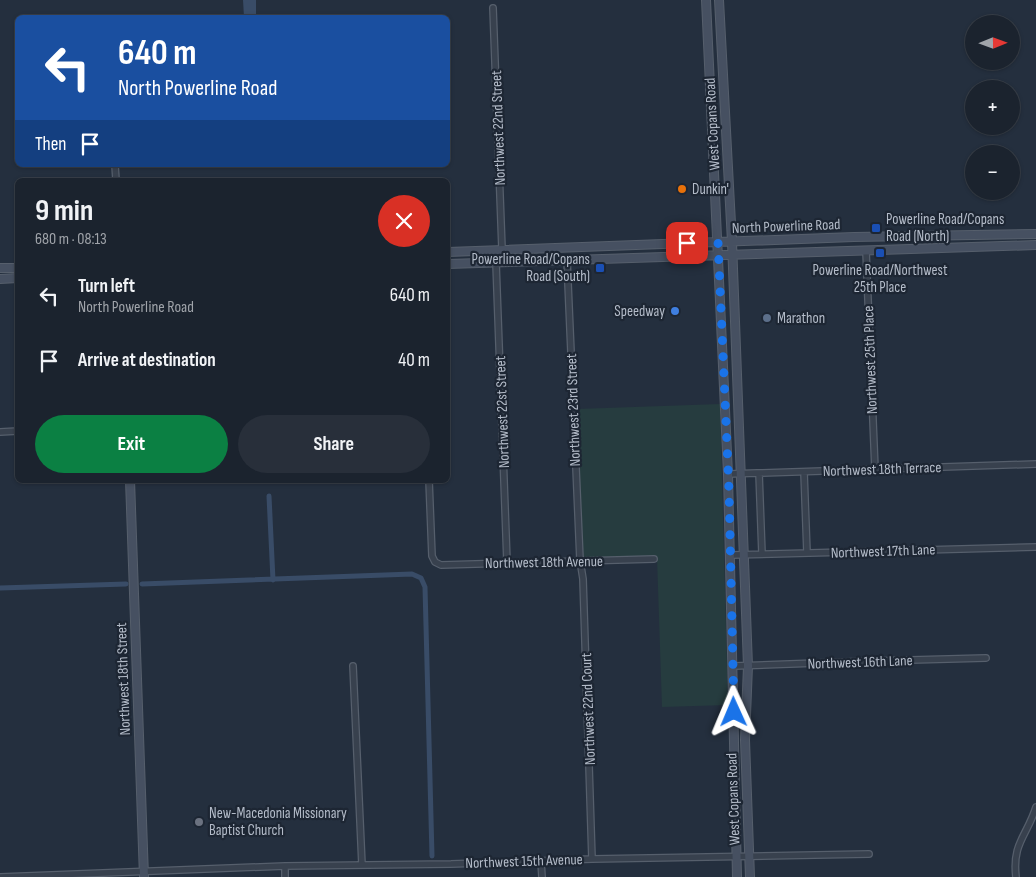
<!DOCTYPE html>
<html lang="en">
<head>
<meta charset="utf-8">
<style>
  body { margin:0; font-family:"Sofia Sans Condensed",sans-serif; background:#282f3a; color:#f1f3f6; height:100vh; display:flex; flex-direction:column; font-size:19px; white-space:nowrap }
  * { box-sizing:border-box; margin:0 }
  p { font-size:16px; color:#a0a4aa }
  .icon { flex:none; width:28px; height:28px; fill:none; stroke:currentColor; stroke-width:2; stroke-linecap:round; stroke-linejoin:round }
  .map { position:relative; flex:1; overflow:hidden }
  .side { position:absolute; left:15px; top:178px; width:435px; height:305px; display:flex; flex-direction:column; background:#1b232e; border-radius:8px; box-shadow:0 1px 4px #0004,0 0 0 1px #39404a }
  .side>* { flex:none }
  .banner { position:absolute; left:15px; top:15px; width:435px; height:152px; border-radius:8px; box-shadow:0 1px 4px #0004,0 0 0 1px #39404a; background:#1a4fa0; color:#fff; overflow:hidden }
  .needle { width:32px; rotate:89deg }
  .controls { position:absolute; left:965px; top:15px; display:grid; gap:10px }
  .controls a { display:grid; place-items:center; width:55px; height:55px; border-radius:50%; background:#1b232e; box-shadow:0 1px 4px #0004,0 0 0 1px #39404a; font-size:25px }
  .pin { position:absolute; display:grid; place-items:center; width:42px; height:42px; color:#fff; margin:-21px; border-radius:10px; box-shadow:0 2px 8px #0006 }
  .me { position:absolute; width:55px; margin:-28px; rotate:359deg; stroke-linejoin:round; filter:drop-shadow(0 0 4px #0008) }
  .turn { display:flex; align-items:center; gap:18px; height:105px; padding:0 20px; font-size:22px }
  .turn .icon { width:65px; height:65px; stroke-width:2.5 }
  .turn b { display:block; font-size:35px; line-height:42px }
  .then { display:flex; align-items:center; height:48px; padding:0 20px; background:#0003; gap:10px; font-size:19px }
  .round { display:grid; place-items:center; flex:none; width:52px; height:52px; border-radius:26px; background:#282f3a }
  .headline { display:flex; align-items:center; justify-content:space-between; height:85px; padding:0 20px }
  h1 { font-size:30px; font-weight:700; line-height:38px }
  .action { display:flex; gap:10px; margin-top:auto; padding:10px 20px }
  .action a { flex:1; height:58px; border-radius:30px; background:#0b8043; color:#fff; font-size:20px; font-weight:700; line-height:58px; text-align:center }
  .action a+a { background:#282f3a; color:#f1f3f6 }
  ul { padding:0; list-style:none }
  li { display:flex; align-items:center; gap:15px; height:65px; padding:0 20px }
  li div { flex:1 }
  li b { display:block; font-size:19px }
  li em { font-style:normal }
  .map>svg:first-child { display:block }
  .green { fill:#263c3f }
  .water { fill:#394c67 }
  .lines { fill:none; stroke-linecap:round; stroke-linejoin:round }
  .canal { stroke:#394c67; stroke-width:5 }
  .street-casing { stroke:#565f6c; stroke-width:8 }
  .secondary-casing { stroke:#565f6c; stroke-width:10 }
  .street { stroke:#38414e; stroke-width:5.5 }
  .secondary { stroke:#465061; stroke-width:8 }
  .route { stroke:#1a73e8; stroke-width:9; stroke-dasharray:0 16.2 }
  .food-dot { fill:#e8710a; stroke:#1d2633; stroke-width:2 }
  .transit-dot { fill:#1a4fb4; stroke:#1d2633; stroke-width:2 }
  .shop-dot { fill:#3f7fe0; stroke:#1d2633; stroke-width:2 }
  .service-dot { fill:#5c6f8a; stroke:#1d2633; stroke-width:2 }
  .worship-dot { fill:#6b7280; stroke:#1d2633; stroke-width:2 }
  .labels { text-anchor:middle; stroke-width:4.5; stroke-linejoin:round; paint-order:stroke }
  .street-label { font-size:15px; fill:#b4bcc9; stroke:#1d2633 }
  .poi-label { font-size:15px; fill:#b4bcc9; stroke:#1d2633; text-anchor:start }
</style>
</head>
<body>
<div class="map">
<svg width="1036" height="877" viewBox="0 0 1036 877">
  <rect width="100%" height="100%" fill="#242f3e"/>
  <path class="green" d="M720,404L728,705L662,707L657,557L582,559L577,409Z"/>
  <path class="water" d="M243,0H256V17H244Z"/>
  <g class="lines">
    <path class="canal" d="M269,496L273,580
      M142,584L412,574L421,578L425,587L432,856
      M0,588L126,584"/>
    <defs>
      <path id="street" d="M493,8L502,249
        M115,165L116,180
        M866,251L875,469
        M567,260L580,560L583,579L592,859
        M496,263L507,562
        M0,432L18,431
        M804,472L807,553
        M759,473L762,554
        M728,474L1036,464
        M429,480L432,556L435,562L441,565L654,559
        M731,555L1036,547
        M353,666L362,865
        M734,666L873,661L986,658
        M541,861L542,877
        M285,866V877
        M0,877L285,866L451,864L592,859L869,854
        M1016,877C1012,843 1027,836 1036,807"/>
      <path id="secondary" d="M706,0L728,474L737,877
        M719,0L732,242L748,666L745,740L750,877
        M448,252L854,237L1036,234
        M448,264L1036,245
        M0,268H18
        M0,279L18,278
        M130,480L144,877"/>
    </defs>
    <use href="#street" class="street-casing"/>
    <use href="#secondary" class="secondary-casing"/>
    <use href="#street" class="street"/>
    <use href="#secondary" class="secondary"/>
  </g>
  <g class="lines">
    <path class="route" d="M687,243L718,242L729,490L734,712"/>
  </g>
  <circle class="food-dot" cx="682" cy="189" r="5"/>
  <g class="transit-dot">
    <rect x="871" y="223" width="10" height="10" rx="2.5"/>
    <rect x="875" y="248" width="10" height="10" rx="2.5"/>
    <rect x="595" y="263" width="10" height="10" rx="2.5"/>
  </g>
  <circle class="shop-dot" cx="675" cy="311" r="5"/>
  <circle class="service-dot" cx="767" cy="318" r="5"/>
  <circle class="worship-dot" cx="199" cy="822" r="5"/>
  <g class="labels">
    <g class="street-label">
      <text transform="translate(712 124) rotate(-93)" y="5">West Copans Road</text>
      <text transform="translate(498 128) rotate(-92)" y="5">Northwest 22nd Street</text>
      <text transform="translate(786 226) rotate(-2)" y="5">North Powerline Road</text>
      <text transform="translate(870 360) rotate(-92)" y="5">Northwest 25th Place</text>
      <text transform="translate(573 410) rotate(-92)" y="5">Northwest 23rd Street</text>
      <text transform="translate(502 412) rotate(-92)" y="5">Northwest 22st Street</text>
      <text transform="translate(882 469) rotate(-2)" y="5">Northwest 18th Terrace</text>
      <text transform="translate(883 551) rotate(-2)" y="5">Northwest 17th Lane</text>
      <text transform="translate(544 562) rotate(-1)" y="5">Northwest 18th Avenue</text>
      <text transform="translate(860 662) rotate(-2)" y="5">Northwest 16th Lane</text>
      <text transform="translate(123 679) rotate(-92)" y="5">Northwest 18th Street</text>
      <text transform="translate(588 709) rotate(-92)" y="5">Northwest 22nd Court</text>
      <text transform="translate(733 799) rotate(-92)" y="5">West Copans Road</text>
      <text transform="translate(524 861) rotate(-2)" y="5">Northwest 15th Avenue</text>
    </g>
    <g class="poi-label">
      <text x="692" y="194">Dunkin'</text>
      <text x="886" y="224">Powerline Road/Copans<tspan x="886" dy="17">Road (North)</tspan></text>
      <text x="590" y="264" text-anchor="end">Powerline Road/Copans<tspan x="590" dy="17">Road (South)</tspan></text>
      <text x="880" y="275" text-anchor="middle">Powerline Road/Northwest<tspan x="880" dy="17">25th Place</tspan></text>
      <text x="665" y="316" text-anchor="end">Speedway</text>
      <text x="777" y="323">Marathon</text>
      <text x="209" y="818">New-Macedonia Missionary<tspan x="209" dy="17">Baptist Church</tspan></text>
    </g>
  </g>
</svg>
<div class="controls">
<a><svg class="needle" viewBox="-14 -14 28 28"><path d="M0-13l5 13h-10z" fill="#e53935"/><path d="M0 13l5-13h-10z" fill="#a0a4aa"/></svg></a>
<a>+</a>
<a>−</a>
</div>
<div class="pin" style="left:687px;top:243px;background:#d93025"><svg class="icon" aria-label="arrive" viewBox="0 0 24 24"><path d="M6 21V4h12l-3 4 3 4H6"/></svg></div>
<svg class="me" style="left:734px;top:712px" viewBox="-20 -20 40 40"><path d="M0-17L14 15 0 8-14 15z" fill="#1a73e8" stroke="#fff" stroke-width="4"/></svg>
<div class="banner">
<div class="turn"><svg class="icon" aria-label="left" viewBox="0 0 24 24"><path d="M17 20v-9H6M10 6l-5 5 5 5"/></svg><div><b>640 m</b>North Powerline Road</div></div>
<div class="then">Then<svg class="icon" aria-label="arrive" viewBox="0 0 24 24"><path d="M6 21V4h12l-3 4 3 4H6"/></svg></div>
</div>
<section class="side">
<div class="headline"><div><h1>9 min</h1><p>680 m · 08:13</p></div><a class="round" style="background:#d93025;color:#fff"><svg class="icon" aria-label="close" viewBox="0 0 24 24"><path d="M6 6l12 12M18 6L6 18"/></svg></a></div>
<ul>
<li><svg class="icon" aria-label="left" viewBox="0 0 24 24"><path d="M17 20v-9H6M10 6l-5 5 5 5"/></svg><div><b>Turn left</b><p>North Powerline Road</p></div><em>640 m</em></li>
<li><svg class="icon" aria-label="arrive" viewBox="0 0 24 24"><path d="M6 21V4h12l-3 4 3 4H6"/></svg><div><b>Arrive at destination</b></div><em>40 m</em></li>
</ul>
<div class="action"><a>Exit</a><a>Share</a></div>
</section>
</div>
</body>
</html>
